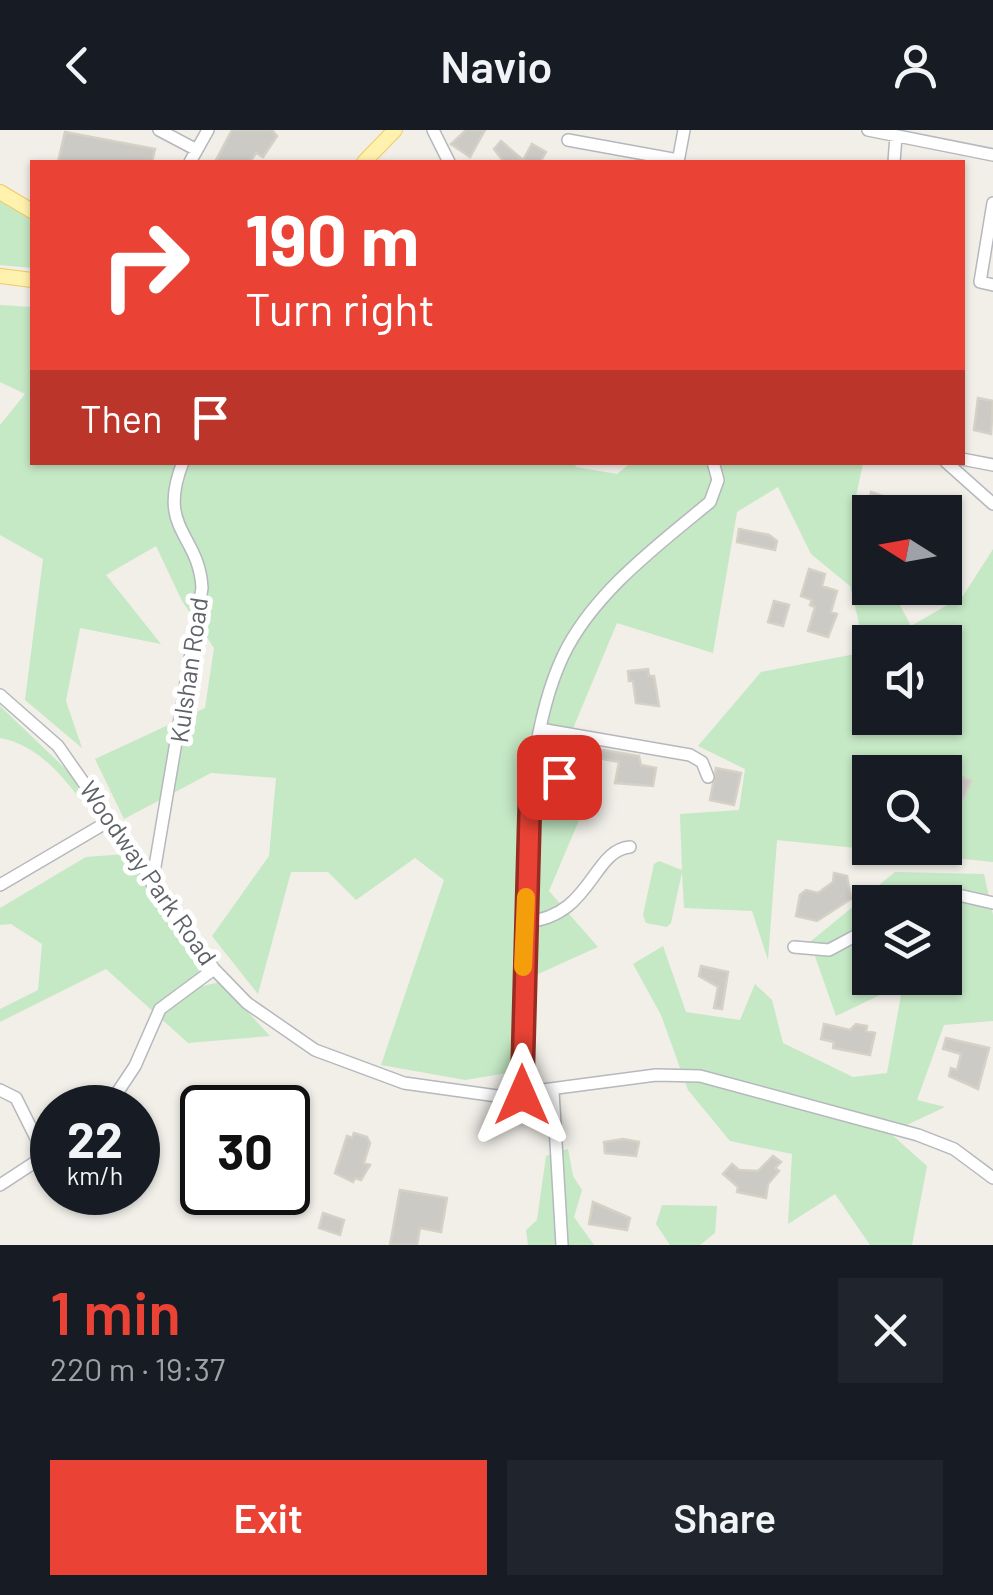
<!DOCTYPE html>
<html lang="en">
<head>
<meta charset="utf-8">
<style>
  body { margin:0; font-family:Barlow,sans-serif; background:#20242c; color:#f1f3f6; height:100vh; display:flex; flex-direction:column; font-size:38px; white-space:nowrap }
  * { box-sizing:border-box; margin:0 }
  p { font-size:32px; color:#9ea1a6 }
  .icon { flex:none; width:55px; height:55px; fill:none; stroke:currentColor; stroke-width:2; stroke-linecap:round; stroke-linejoin:round }
  .map { position:relative; height:1115px; overflow:hidden }
  .drawer { display:flex; flex-direction:column; background:#171b24; flex:1 }
  .drawer>* { flex:none }
  .guide { position:absolute; left:30px; top:30px; width:935px; height:305px; border-radius:0px; box-shadow:0 2px 8px #0004; background:#ea4335; color:#fff; overflow:hidden }
  .needle { width:65px; rotate:281deg }
  .buttons { position:absolute; left:852px; top:365px; display:grid; gap:20px }
  .buttons a { display:grid; place-items:center; width:110px; height:110px; border-radius:0px; background:#171b24; box-shadow:0 2px 8px #0004; font-size:50px }
  .speed { position:absolute; left:30px; top:955px; display:flex; gap:20px; font-size:50px; font-weight:700; text-align:center }
  .speed>* { display:grid; place-content:center; width:130px; height:130px; border-radius:50%; background:#171b24; box-shadow:0 2px 8px #0004; line-height:1 }
  .speed small { font-size:25px; font-weight:400 }
  .speed .limit { border:5px solid #111; border-radius:15px; background:#fff; color:#111 }
  .pin { position:absolute; display:grid; place-items:center; width:85px; height:85px; color:#fff; margin:-42px; border-radius:20px; box-shadow:0 5px 15px #0006 }
  .me { position:absolute; width:110px; margin:-55px; rotate:0deg; stroke-linejoin:round; filter:drop-shadow(0 0 8px #0008) }
  .turn { display:flex; align-items:center; gap:35px; height:210px; padding:0 50px; font-size:45px }
  .turn .icon { width:130px; height:130px; stroke-width:2.5 }
  .turn b { display:block; font-size:70px; line-height:85px }
  .then { display:flex; align-items:center; height:95px; padding:0 50px; background:#0003; gap:20px; font-size:38px }
  .round { display:grid; place-items:center; flex:none; width:105px; height:105px; border-radius:0px; background:#20242c }
  .headline { display:flex; align-items:center; justify-content:space-between; height:170px; padding:0 50px }
  h1 { font-size:60px; font-weight:600; line-height:75px; color:#ea4335 }
  .primary-button { display:flex; gap:20px; margin-top:auto; padding:20px 50px }
  .primary-button a { flex:1; height:115px; border-radius:0px; background:#ea4335; color:#fff; font-size:40px; font-weight:600; line-height:115px; text-align:center }
  .primary-button a+a { background:#20242c; color:#f1f3f6 }
  header { display:flex; justify-content:space-between; align-items:center; height:130px; padding:0 50px; background:#171b24; font-size:45px; font-weight:600 }
  .map>svg:first-child { display:block }
  .green { fill:#c5e8c5; fill-rule:evenodd }
  .building { fill:#cccac5; stroke:#d6d1c6; stroke-width:2.5 }
  .lines { fill:none; stroke-linecap:round; stroke-linejoin:round }
  .minor-casing { stroke:#b5b8bc; stroke-width:14 }
  .major-casing { stroke:#f2c960; stroke-width:16 }
  .minor { stroke:#fff; stroke-width:11 }
  .major { stroke:#fff2af; stroke-width:14 }
  .route-casing { stroke:#982c22; stroke-width:25 }
  .route { stroke:#ea4335; stroke-width:18 }
  .slow { stroke:#f59e0b; stroke-width:18 }
  .labels { text-anchor:middle; stroke-width:10; stroke-linejoin:round; paint-order:stroke }
  .street-label { font-size:25px; fill:#5f6368; stroke:#fff }
</style>
</head>
<body>
<header><svg class="icon" aria-label="back" viewBox="0 0 24 24"><path d="M15 5l-7 7 7 7"/></svg>Navio<svg class="icon" aria-label="person" viewBox="0 0 24 24"><circle cx="12" cy="8" r="4"/><path d="M4 21q1-7 8-7t8 7"/></svg></header>
<div class="map">
<svg width="993" height="1115" viewBox="0 0 993 1115">
  <rect width="100%" height="100%" fill="#f1efe8"/>
  <path class="green" d="M0,67L32,86V138L0,135Z
    M0,175L32,177V332H574L576,337L617,344L632,332L863,333L852,386L870,419V458H891L911,496L963,466L993,419V732L777,710L768,830L752,781L684,778L682,742L671,793L667,797L646,793L643,785L654,734L659,731L682,740L680,684L739,680L745,639L698,616L761,542L866,522L850,456L811,424L778,357L737,382L713,523L617,493L549,656L585,676L549,761L598,817L536,845L513,942L465,950L381,935L444,750L415,728L356,770L328,742H291L258,864L212,806L269,726L276,648L211,643L124,689L95,629L205,578L214,518L182,471L156,416L106,445L161,514L80,498L66,571L82,618L25,570L43,429L0,405V295L25,264L0,252ZM870,512H945V588H870ZM870,642H945V718H870Z
    M0,576L74,647L85,676C63,646 38,615 0,608Z
    M125,724L203,832L197,845L203,856L220,852L270,906L188,913L106,839L0,892V879L38,860L42,814L11,794L0,795V778L86,727Z
    M895,742L984,744L993,785V891L944,895L917,970L945,977L890,1003L927,1036L912,1115H870L835,1064L788,1094L792,1024L730,1011L688,960L661,885L633,834L663,816L686,882L740,890L755,854L772,870L783,913L853,947L887,943L903,854L836,886L810,812ZM870,772H945V848H870Z
    M568,1019L573,1046L582,1060L574,1087L594,1115H528L526,1100L537,1090L546,1026Z
    M662,1075L717,1076L715,1103L700,1115H670L656,1094Z"/>
  <path class="building" d="M232,0H272L277,6L263,27L256,23L250,32H215Z
    M466,0H485L470,27L451,14Z
    M65,2L155,19L152,32H58Z
    M501,11L523,30L532,14L546,22L540,32H504L494,19Z
    M978,268L993,271L991,304L974,300Z
    M871,362L896,371L919,382H868Z
    M739,399L769,405L777,411L775,420L737,412Z
    M809,439L825,444L822,456L837,461L831,482L837,484L828,507L808,501L815,477L810,475L812,470L801,466Z
    M774,471L789,475L783,496L768,492Z
    M648,539L649,546H654L659,576L636,573L633,551H629L628,541Z
    M598,619L639,626L641,635L656,638L653,656L615,653L619,632L598,628Z
    M716,638L741,643L734,675L710,670Z
    M958,645L971,651L957,680L945,675V659L951,661Z
    M834,743L847,746L851,769L817,791L796,786L800,765L806,760L818,763L833,752Z
    M701,836L728,842L722,879L714,878L718,857L699,846Z
    M824,894L850,900L856,894L867,896L866,901L875,903L870,925L833,918L834,912L821,909Z
    M946,908L989,918L978,959L949,946L951,938L957,940L961,924L943,919Z
    M354,1003L367,1007L370,1013L364,1033L370,1035L361,1050L355,1048L353,1052L335,1043L347,1006L352,1008Z
    M623,1009L639,1012L636,1026L605,1023L604,1012Z
    M773,1026L781,1032L775,1038L779,1041L768,1054L766,1068L737,1062L738,1057L723,1044L732,1034L739,1040L758,1041Z
    M400,1060L447,1068L441,1102L420,1098L417,1115H390Z
    M593,1072L630,1088L627,1100L589,1094Z
    M323,1083L344,1090L340,1105L319,1098Z"/>
  <g class="lines">
    <defs>
      <path id="minor" d="M159,0L195,19
        M433,0L449,32
        M868,0L993,25
        M568,10L678,30
        M190,32L208,0
        M678,32L684,0
        M894,32L896,6
        M993,73L980,152L993,155
        M962,329L993,335
        M946,332L993,374
        M0,565L58,616L214,839L247,873L315,920L404,953L497,966L656,945L700,946L918,1005L954,1019L993,1048
        M540,599L690,625L702,632L708,647
        M533,643L578,649L590,624L587,610
        M152,754L202,458C199,403 156,400 183,332
        M0,755L109,691
        M912,772L945,762L993,773
        M525,792C592,787 592,720 630,717
        M794,817L829,820L870,798
        M0,960L16,968L45,1026
        M553,961L562,1115
        M522,965C522,843 512,634 563,526C593,463 658,415 710,372L718,350L713,332
        M107,978L135,936L160,879L214,839
        M0,1055L52,1021"/>
      <path id="major" d="M364,32L395,0
        M0,62L32,81
        M0,146L32,150"/>
    </defs>
    <use href="#minor" class="minor-casing"/>
    <use href="#major" class="major-casing"/>
    <use href="#minor" class="minor"/>
    <use href="#major" class="major"/>
  </g>
  <g class="lines">
    <defs>
      <path id="route" d="M522,965L530,667L533,643L559,647"/>
    </defs>
    <use href="#route" class="route-casing"/>
    <use href="#route" class="route"/>
    <path class="slow" d="M523,837L526,767"/>
  </g>
  <g class="labels">
    <g class="street-label">
      <text transform="translate(189 540) rotate(-82)" y="9">Kulshan Road</text>
      <text transform="translate(148 743) rotate(55)" y="9">Woodway Park Road</text>
    </g>
  </g>
</svg>
<div class="buttons">
<a><svg class="needle" viewBox="-14 -14 28 28"><path d="M0-13l5 13h-10z" fill="#e53935"/><path d="M0 13l5-13h-10z" fill="#9ea1a6"/></svg></a>
<a><svg class="icon" aria-label="sound" viewBox="0 0 24 24"><path d="M4 9h4l5-4v14l-5-4H4zM17 9q2 3 0 6"/></svg></a>
<a><svg class="icon" aria-label="search" viewBox="0 0 24 24"><circle cx="10" cy="10" r="6"/><path d="M15 15l6 6"/></svg></a>
<a><svg class="icon" aria-label="layers" viewBox="0 0 24 24"><path d="M12 4l9 5-9 5-9-5zM3 14l9 5 9-5"/></svg></a>
</div>
<div class="speed"><div>22<small>km/h</small></div><div class="limit">30</div></div>
<div class="pin" style="left:559px;top:647px;background:#d93025"><svg class="icon" aria-label="arrive" viewBox="0 0 24 24"><path d="M6 21V4h12l-3 4 3 4H6"/></svg></div>
<svg class="me" style="left:522px;top:965px" viewBox="-20 -20 40 40"><path d="M0-17L14 15 0 8-14 15z" fill="#ea4335" stroke="#fff" stroke-width="4"/></svg>
<div class="guide">
<div class="turn"><svg class="icon" aria-label="right" viewBox="0 0 24 24"><path d="M7 20v-9h11M14 6l5 5-5 5"/></svg><div><b>190 m</b>Turn right</div></div>
<div class="then">Then<svg class="icon" aria-label="arrive" viewBox="0 0 24 24"><path d="M6 21V4h12l-3 4 3 4H6"/></svg></div>
</div>
</div>
<section class="drawer">
<div class="headline"><div><h1>1 min</h1><p>220 m · 19:37</p></div><a class="round"><svg class="icon" aria-label="close" viewBox="0 0 24 24"><path d="M6 6l12 12M18 6L6 18"/></svg></a></div>
<div class="primary-button"><a>Exit</a><a>Share</a></div>
</section>
</body>
</html>
